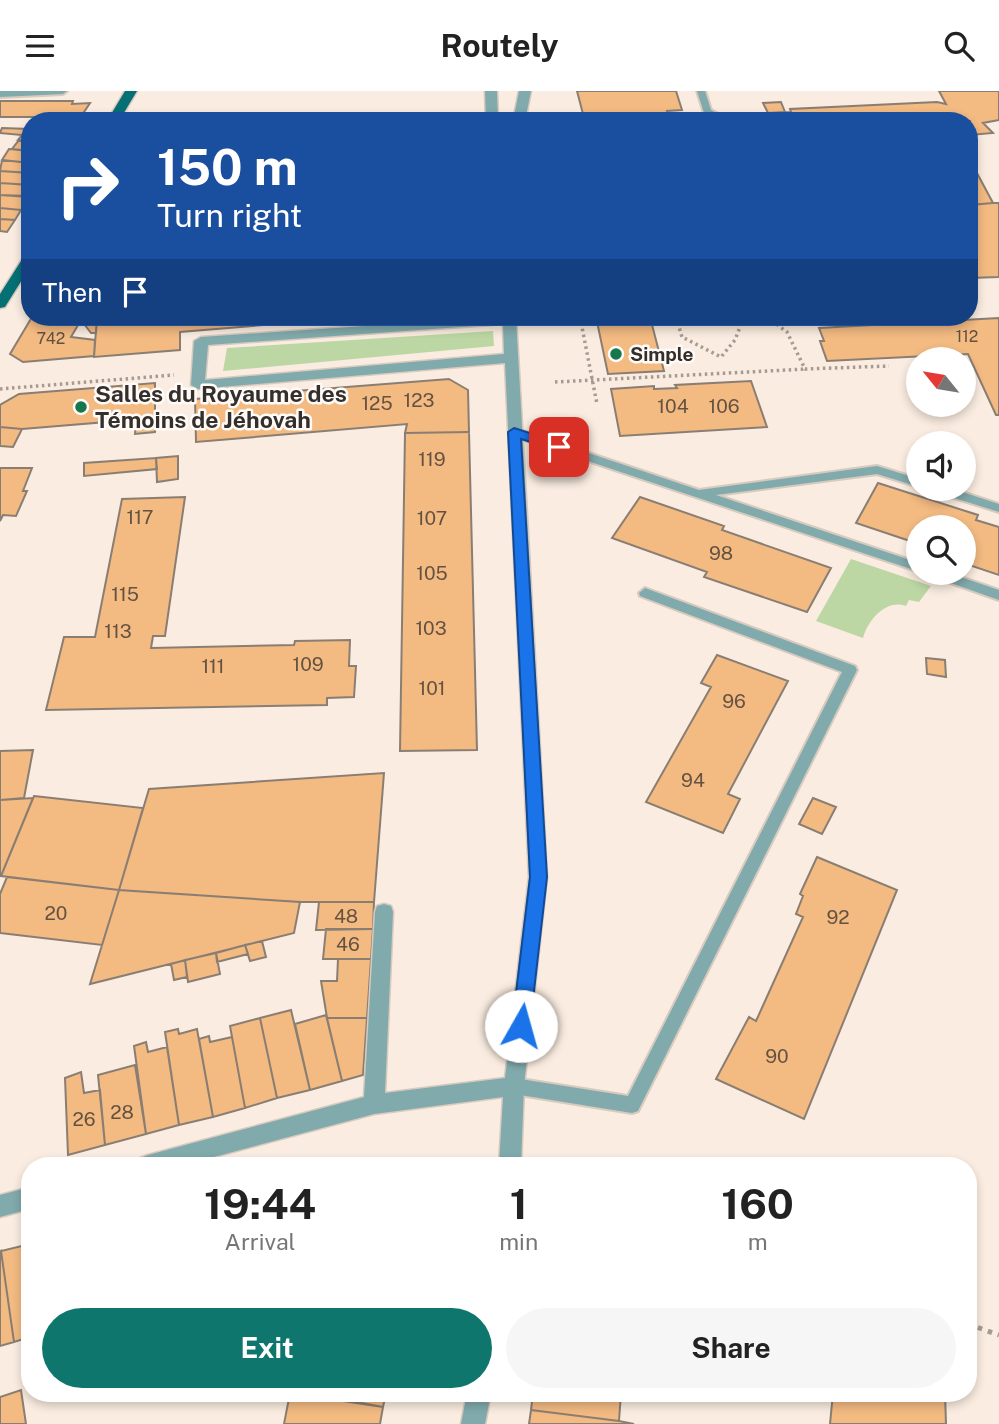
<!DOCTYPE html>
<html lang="en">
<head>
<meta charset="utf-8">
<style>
  body { margin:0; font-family:"Public Sans",sans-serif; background:#f6f6f6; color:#222; height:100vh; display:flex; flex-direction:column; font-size:26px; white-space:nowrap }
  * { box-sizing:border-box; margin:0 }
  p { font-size:23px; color:#767676 }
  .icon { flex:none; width:38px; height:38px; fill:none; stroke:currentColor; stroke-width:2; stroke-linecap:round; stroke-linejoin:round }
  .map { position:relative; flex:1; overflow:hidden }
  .sheet { position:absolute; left:21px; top:1066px; width:956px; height:245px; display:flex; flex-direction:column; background:#fff; border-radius:28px; box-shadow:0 4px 10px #0003 }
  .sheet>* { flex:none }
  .guide { position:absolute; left:21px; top:21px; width:957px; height:214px; border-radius:28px; box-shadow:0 4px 10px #0003; background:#1a4fa0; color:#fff; overflow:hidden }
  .needle { width:46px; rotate:300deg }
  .fabs { position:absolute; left:906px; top:256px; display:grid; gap:14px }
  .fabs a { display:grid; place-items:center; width:70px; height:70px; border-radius:50%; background:#fff; box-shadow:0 4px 10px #0003; font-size:35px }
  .pin { position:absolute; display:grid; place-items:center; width:60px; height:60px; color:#fff; margin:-30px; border-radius:14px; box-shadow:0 4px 10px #0006 }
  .me { position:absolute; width:77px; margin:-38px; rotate:7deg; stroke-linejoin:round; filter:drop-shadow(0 0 5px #0008) }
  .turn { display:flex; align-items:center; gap:24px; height:147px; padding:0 21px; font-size:32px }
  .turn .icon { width:91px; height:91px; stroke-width:2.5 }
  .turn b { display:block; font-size:49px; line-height:60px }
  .then { display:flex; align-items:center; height:66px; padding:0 21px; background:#0003; gap:14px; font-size:26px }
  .eta { display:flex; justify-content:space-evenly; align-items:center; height:119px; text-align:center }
  .eta b { font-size:42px; font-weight:700; line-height:49px }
  .primary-button { display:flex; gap:14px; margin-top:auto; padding:14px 21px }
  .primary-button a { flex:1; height:80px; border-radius:42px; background:#0f766e; color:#fff; font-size:28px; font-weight:700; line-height:80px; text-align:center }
  .primary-button a+a { background:#f6f6f6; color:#222 }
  header { display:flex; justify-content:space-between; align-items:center; height:91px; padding:0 21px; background:#fff; font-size:32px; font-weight:700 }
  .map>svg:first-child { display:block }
  .green { fill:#bcd7a3 }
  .building { fill:#f3ba82; stroke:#8a7e73; stroke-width:2 }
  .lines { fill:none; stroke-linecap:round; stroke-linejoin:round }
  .lane-casing { stroke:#d7cabf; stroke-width:4 }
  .street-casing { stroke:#d7cabf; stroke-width:3 }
  .primary-casing { stroke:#d7cabf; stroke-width:3 }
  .path-far1 { stroke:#a69b92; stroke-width:3.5; stroke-dasharray:2.5 3.5; stroke-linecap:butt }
  .path { stroke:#a69b92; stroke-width:5; stroke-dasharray:4.5 6; stroke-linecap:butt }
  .lane { fill:#81aaac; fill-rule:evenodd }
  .street { fill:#81aaac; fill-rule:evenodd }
  .primary { fill:#057074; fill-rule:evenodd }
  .route { fill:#1a73e8; stroke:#114b97; stroke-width:2 }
  .poi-dot { fill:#16764c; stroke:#fefbf9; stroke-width:2.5 }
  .labels { text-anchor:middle; stroke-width:5; stroke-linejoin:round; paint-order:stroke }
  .far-number-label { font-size:16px; fill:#645241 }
  .far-poi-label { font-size:19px; font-weight:bold; fill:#352f2b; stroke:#fefbf9; text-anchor:start }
  .number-label { font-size:19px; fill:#645241 }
  .poi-label { font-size:23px; font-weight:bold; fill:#352f2b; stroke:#fefbf9; text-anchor:start }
</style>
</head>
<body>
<header><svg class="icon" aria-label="menu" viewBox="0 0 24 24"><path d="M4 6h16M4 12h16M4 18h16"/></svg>Routely<svg class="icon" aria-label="search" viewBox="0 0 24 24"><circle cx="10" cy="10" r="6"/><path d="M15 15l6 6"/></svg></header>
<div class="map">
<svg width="999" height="1333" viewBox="0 0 999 1333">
  <rect width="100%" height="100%" fill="#faece0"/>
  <path class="green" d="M493,240L494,255L223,280L227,257Z
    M851,468L931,495L919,511L909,509L906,515C886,508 868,529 863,547L816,530Z"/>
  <path class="building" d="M577,0H676L682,19L667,20L670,30H595L594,23H583Z
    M939,0H999V29L983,32L993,42L970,44V30H771L768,22L791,21L790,18L937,11L946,13Z
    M0,10H73L72,13L90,12L78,30H36L37,26H0Z
    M781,11L785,21L768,22L763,12Z
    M197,25H238L237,30H195Z
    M356,25L355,30H237V26Z
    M2,37L30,38V50L18,49L22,44L0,42Z
    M19,49L30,50V60L12,58Z
    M9,58L30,60V72L2,69Z
    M2,69L30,72V82L0,80Z
    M970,69L993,112L970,114Z
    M0,80L30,82V94L0,92Z
    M0,92L30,94V105L0,104Z
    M0,104L29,106L21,119L0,117Z
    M993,112H999V186L970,187V114Z
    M0,117L21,119L15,129L0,128Z
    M0,128L15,129L7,141L0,140Z
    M32,226H97L96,242H91L81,229L71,246L95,249L94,265L23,271L10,263Z
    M97,226H360L180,241V259L94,266Z
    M596,226H650L664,280L608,283Z
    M999,227V324H996L968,263L827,270L820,250H824L819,237Z
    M449,288L468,299L469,341L405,342L407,333L196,351L195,308Z
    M751,290L767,336L620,345L611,298L654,295V298L677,297L675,294Z
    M155,292V327L22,338L0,336V314L19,303Z
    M156,332L155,341L135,343L136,333Z
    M0,336L22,338L13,356L0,355Z
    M469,341L477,659L400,660L405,342Z
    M178,365V388L157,391L156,367Z
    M156,367L157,378L84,385V372Z
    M0,377H32L23,400H27L16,425L3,424L0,430Z
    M878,392L978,424L976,429L999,436V484L966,473L968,469L964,468V436H919V453L856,432Z
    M185,406L165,545H153L151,557L294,554L295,550L350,549L349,575H356L354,606L327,607V614L46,619L64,546H95L122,408Z
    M640,406L724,435L722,439L831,477L807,521L704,486L707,481L612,447Z
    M717,564L788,590L728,703L740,708L723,742L646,711L711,596L701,592Z
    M926,567L945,569L946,586L927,583Z
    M33,659L24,707L0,709V660Z
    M384,682L374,811H300L119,799L149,698Z
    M34,705L143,717L119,799L1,785Z
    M33,707L1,785H0V709Z
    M813,707L836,716L822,743L799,733Z
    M817,766L897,799L804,1028L716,988L749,926L756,930L803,826L796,823L803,805L800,803Z
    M7,786L119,799L102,854L0,842V803Z
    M119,799L300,811L294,842L90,893Z
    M319,811H374L373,838L316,839Z
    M326,838H373L371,868H323Z
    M262,850L266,866L250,870L245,854Z
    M245,854L248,863L217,871L216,862Z
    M216,862L220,883L188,891L185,869Z
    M338,868H371L367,927H327L321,890H337Z
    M185,869L187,886L174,889L171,873Z
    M291,919L310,999L277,1007L260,927Z
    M326,924L342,990L310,999L295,933Z
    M260,927L277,1007L245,1017L230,935Z
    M327,927H367L363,984L342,990Z
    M178,938L179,943L197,938L213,1026L179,1034L165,941Z
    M209,945L210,951L232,946L245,1017L213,1026L199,948Z
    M146,951L148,961L167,956L179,1034L146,1043L134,955Z
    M135,974L146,1043L105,1054L98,984Z
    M81,981L84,1002L100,999L105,1054L68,1064L65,987Z
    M30,1153V1246L14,1251L1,1160Z
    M1,1160L14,1251L0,1255V1161Z
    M21,1299L26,1333H0V1306Z
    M290,1302L383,1316L380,1333H284Z
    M308,1302H386L383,1316Z
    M533,1302H621L619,1330L531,1319Z
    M833,1302H945L946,1333H830Z
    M531,1319L619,1330L634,1333H529Z"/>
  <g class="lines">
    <defs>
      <path id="lane" d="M0,0H67L63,3L0,6Z
        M697,0H705L711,19L731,30H719L704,22Z
        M514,337L699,399L877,375L919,388V396L877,383L716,404L919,472L920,481L510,344V338Z
        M930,397H950L999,413V421L932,400Z
        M926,481H946L999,499V509L928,484Z
        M645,497L855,575L857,579L638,1020L632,1022L514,1003L508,1000L506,995L508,990L514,987L628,1005L842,581L640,505L639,502Z"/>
      <path id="street" d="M485,0H497L498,30H486Z
        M519,0H531L525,30H513Z
        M498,226H516L547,786L524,995L521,1074H499L503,1006L374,1023L184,1074H138L140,1067L148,1064L364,1006L375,821L377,815L384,813L391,815L393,821L385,1002L505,987L529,786L505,272L198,298L191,294L194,250L201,246ZM503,233L504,263L205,289L208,254Z
        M30,1096V1118L0,1126V1104Z
        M467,1302H491L485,1333H461Z"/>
      <path id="primary" d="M125,0H137L119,30H107Z
        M30,161V176L5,216L0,217V203L26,162Z"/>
    </defs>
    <use href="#lane" class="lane-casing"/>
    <use href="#street" class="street-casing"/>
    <use href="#primary" class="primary-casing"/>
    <path class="path-far1" d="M580,226L597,313
      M676,226L682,246L721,266L735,249L743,228L749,226
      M767,226L787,241L805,278L889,275
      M555,291L806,278
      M0,298L174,284"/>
    <path class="path" d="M968,1233L999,1244"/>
    <use href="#lane" class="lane"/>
    <use href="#street" class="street"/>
    <use href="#primary" class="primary"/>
  </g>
  <path class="route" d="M514,337L564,353L566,356L559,360L521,348L547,786L530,935L527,941L521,943L515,941L512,935L530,786L508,341Z"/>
  <g class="poi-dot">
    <circle cx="616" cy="263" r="7"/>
    <circle cx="81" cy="316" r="7"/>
  </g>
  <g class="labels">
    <g class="far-number-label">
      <text x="967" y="251">112</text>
      <text x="51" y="253">742</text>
    </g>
    <g class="far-poi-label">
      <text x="630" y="270">Simple</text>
    </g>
    <g class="number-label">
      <text x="419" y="316">123</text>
      <text x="377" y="319">125</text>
      <text x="673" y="322">104</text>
      <text x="724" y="322">106</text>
      <text x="432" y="375">119</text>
      <text x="140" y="433">117</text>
      <text x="432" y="434">107</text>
      <text x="721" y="469">98</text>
      <text x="432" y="489">105</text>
      <text x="125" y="510">115</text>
      <text x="431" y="544">103</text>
      <text x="118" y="547">113</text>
      <text x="308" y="580">109</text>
      <text x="213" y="582">111</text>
      <text x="432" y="604">101</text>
      <text x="734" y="617">96</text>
      <text x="693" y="696">94</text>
      <text x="56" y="829">20</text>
      <text x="346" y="832">48</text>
      <text x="838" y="833">92</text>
      <text x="348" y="860">46</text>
      <text x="777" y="972">90</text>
      <text x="122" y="1028">28</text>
      <text x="84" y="1035">26</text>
    </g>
    <g class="poi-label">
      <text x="95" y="311">Salles du Royaume des<tspan x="95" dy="26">Témoins de Jéhovah</tspan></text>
    </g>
  </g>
</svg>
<div class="fabs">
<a><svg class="needle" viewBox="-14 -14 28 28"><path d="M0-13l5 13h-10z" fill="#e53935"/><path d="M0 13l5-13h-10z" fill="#767676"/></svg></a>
<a><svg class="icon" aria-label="sound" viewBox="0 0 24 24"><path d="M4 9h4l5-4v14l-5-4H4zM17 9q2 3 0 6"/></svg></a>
<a><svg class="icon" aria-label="search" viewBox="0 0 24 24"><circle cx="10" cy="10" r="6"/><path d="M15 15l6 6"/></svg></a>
</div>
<div class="pin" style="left:559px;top:356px;background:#d93025"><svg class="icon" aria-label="arrive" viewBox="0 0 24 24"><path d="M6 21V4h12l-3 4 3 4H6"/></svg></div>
<svg class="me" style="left:521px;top:935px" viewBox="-20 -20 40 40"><circle r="19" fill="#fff"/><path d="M0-13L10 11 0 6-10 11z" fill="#1a73e8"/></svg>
<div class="guide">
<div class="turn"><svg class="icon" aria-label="right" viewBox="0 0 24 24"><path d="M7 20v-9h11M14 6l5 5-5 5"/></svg><div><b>150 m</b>Turn right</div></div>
<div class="then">Then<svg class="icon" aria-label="arrive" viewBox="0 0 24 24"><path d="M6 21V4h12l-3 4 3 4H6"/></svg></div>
</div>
<section class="sheet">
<div class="eta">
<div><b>19:44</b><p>Arrival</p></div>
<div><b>1</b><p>min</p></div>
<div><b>160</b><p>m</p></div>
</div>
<div class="primary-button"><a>Exit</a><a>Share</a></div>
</section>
</div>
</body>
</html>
